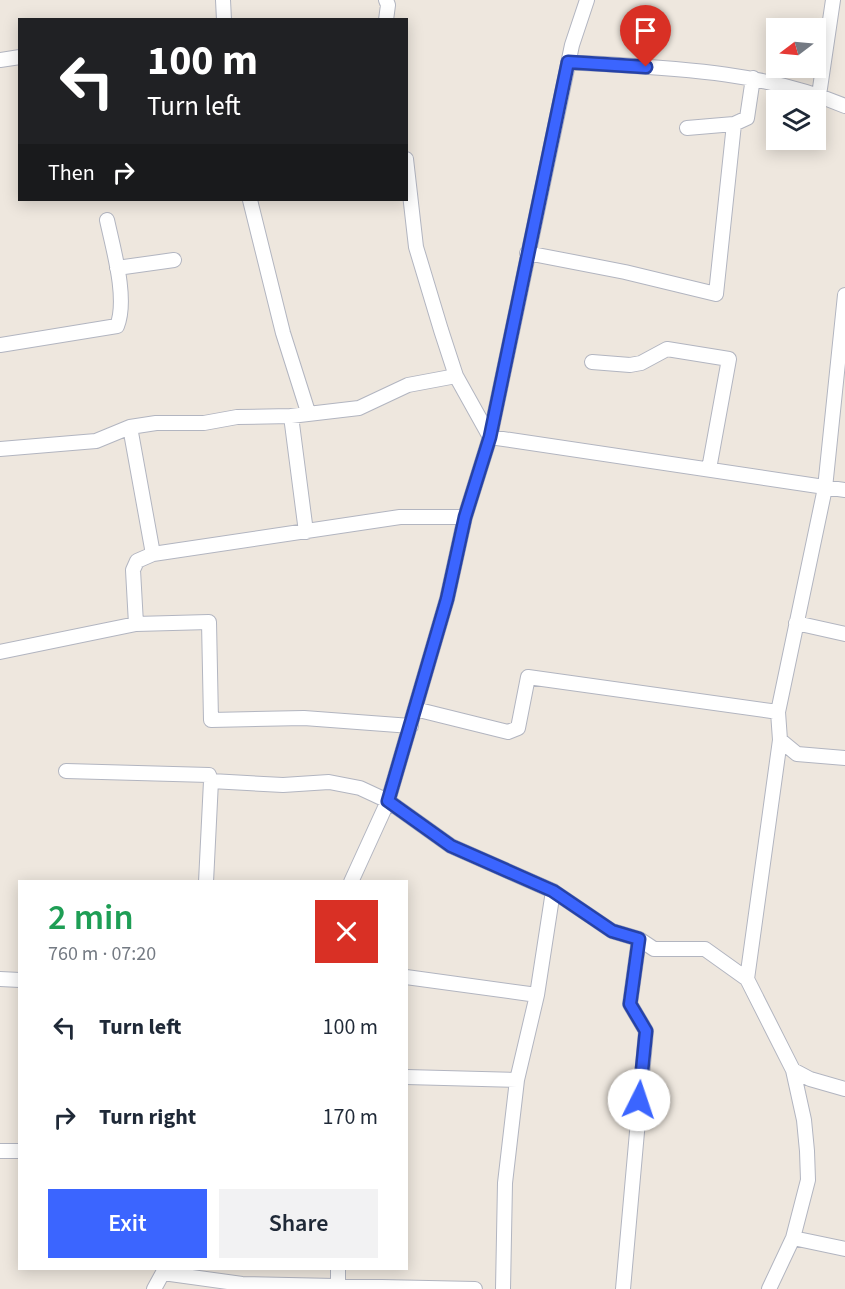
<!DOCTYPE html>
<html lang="en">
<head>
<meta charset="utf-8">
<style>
  body { margin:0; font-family:"Source Sans 3",sans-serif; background:#f2f2f3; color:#1f2937; height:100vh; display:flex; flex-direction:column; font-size:22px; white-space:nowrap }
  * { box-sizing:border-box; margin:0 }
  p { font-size:20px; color:#747a83 }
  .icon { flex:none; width:33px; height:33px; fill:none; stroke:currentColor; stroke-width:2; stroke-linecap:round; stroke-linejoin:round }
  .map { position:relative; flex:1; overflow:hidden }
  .panel { position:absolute; left:18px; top:880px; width:390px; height:390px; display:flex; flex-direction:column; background:#fff; border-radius:0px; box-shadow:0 3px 15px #0003 }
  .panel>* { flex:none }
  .hud { position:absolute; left:18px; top:18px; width:390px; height:183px; border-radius:0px; box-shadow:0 3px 15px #0003; background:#202124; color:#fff; overflow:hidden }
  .needle { width:39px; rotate:254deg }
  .buttons { position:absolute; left:766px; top:18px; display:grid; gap:12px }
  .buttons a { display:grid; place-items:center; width:60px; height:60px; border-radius:0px; background:#fff; box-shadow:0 3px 15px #0003; font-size:30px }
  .pin { position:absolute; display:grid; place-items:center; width:51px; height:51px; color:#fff; margin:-62px -26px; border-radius:50% 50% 50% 0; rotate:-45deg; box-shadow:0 0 6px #0007 }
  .pin .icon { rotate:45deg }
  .me { position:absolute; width:66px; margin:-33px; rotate:4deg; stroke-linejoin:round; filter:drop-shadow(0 0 4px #0008) }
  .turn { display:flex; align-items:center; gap:21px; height:126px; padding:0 30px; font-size:27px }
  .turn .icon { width:78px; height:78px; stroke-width:2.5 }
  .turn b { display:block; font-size:42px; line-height:51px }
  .then { display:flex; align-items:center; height:57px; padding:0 30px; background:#0003; gap:12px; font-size:22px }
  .round { display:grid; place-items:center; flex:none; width:63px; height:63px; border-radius:0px; background:#f2f2f3 }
  .overview { display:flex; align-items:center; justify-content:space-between; height:102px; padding:0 30px }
  h1 { font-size:36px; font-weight:600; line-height:45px; color:#1e9e55 }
  .button { display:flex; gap:12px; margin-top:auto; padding:12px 30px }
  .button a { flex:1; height:69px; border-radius:0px; background:#3b65ff; color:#fff; font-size:24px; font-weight:600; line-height:69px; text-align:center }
  .button a+a { background:#f2f2f3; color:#1f2937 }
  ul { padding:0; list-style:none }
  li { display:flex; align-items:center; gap:18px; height:90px; padding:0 30px }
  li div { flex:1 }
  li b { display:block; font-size:22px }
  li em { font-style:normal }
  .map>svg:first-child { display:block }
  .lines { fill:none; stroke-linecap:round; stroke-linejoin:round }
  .minor-casing { stroke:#b2b5c0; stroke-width:16 }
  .minor { stroke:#fff; stroke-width:14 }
  .route-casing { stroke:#2642a6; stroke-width:15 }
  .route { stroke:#3b65ff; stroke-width:10 }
</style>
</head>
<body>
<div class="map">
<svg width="845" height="1289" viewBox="0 0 845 1289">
  <rect width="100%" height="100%" fill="#eee7de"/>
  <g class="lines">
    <defs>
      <path id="minor" d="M223,0L224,20
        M386,20L388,5L386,0
        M0,60L20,57
        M568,62C661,68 758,69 845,106
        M819,95L833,0
        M687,128L734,124L747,118L753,78
        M406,159L416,247L441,330L456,376L490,437L845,490
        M250,200L283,333L308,412
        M527,253L625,272L716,294L734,124
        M117,268L174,260
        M0,345L117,326C128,299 113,248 107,220
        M592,362L630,365L641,363L667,349L729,359L709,469
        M291,416L306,532
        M130,427L153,554L137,561L133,570L136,624
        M0,449L96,441L130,427L156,423H204L237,417L291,416L359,408L408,385L456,376
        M153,554L400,517H465
        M796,623L845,634
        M0,652L136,624L209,622L211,720L304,718L411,726
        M415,709L508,732L518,728L528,677L778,712
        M780,740L797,754L845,758
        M66,771L209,775L211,781L283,785L329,782L360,788L388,801L451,846L553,891L612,931L639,939L654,949H705L747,979L793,1070L804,1120L807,1151L808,1180L793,1238L769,1289
        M206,882L211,781
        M351,882L388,801L447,599L465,517L490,437L572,45L587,0
        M406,977L537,995
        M0,979L20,980
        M747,979L780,740L778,712L825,488L845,295
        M793,1070L810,1079L845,1089
        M406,1077L517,1080
        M0,1151H20
        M793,1238L845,1249
        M163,1273L242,1284L475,1289
        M338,1285V1269
        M154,1289L165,1269
        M503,1289L505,1183L517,1080L537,995L553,891
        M623,1289L646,1031L630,1004L639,939"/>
    </defs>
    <use href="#minor" class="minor-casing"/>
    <use href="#minor" class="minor"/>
  </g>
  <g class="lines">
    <defs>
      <path id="route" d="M639,1100L646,1031L630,1004L639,939L612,931L553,891L451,846L388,801L447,599L465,517L490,437L568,62L646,67"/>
    </defs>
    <use href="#route" class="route-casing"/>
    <use href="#route" class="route"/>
  </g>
</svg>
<div class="buttons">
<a><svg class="needle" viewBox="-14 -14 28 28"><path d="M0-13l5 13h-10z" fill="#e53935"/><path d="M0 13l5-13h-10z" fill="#747a83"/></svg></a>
<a><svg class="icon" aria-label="layers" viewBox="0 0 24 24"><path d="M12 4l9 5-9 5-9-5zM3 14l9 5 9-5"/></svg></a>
</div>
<div class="pin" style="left:646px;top:67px;background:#d93025"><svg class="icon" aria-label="arrive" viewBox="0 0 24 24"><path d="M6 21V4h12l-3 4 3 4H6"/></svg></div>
<svg class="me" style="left:639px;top:1100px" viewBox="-20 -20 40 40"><circle r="19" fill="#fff"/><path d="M0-13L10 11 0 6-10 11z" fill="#3b65ff"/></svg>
<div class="hud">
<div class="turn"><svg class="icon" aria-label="left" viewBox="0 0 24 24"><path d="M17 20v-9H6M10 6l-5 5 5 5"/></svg><div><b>100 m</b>Turn left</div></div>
<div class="then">Then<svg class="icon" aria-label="right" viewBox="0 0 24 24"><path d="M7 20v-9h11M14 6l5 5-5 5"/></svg></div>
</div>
<section class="panel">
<div class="overview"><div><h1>2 min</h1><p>760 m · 07:20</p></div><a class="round" style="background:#d93025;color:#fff"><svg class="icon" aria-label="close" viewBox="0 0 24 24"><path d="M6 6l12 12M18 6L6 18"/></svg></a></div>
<ul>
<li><svg class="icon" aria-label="left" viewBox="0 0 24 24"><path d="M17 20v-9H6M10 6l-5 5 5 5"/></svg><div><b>Turn left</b></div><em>100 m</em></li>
<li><svg class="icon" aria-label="right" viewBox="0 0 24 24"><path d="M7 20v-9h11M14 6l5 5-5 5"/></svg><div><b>Turn right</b></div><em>170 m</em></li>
</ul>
<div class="button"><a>Exit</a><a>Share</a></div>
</section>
</div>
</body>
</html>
